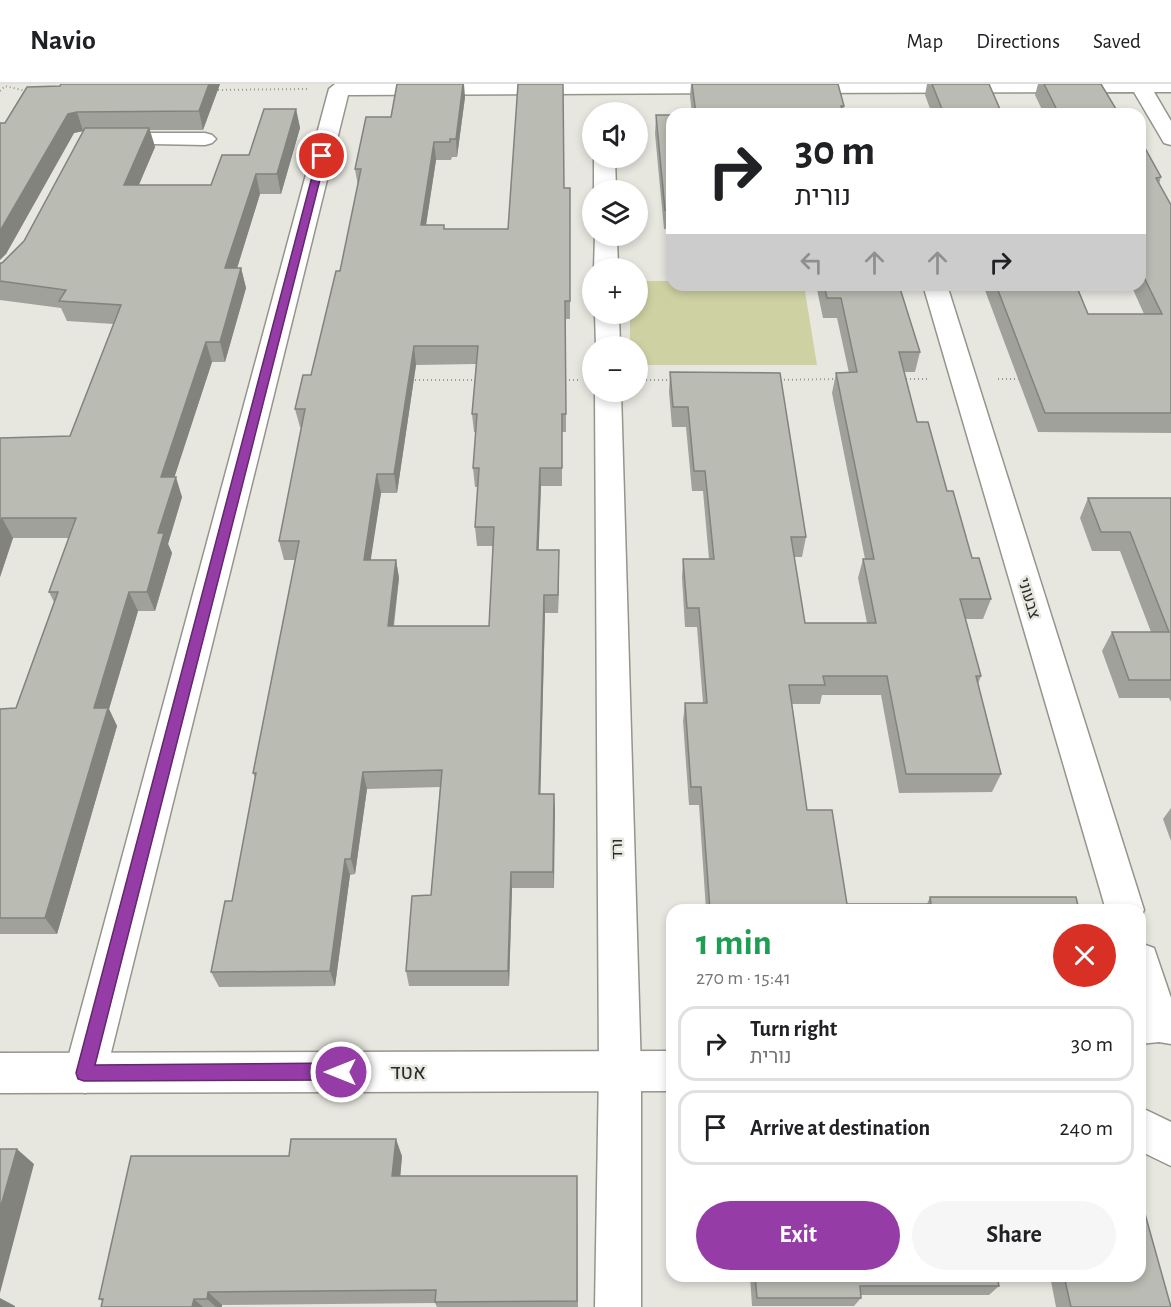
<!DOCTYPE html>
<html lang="en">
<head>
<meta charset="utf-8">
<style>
  body { margin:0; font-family:"Alegreya Sans",Heebo,sans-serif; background:#f6f6f6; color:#202124; height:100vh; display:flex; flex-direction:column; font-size:22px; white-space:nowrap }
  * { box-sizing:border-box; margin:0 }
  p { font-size:20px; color:#757577 }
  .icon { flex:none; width:33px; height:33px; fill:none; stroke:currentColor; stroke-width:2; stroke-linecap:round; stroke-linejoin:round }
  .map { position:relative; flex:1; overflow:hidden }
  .side { position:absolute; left:666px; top:820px; width:480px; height:378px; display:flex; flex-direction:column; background:#fff; border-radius:18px; box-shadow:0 3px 9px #0003 }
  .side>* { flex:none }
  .guide { position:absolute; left:666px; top:24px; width:480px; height:183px; border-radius:18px; box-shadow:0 3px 9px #0003; background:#fff; color:#202124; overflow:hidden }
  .fabs { position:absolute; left:582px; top:18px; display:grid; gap:12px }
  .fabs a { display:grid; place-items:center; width:66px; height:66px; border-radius:50%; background:#fff; box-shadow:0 3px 9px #0003; font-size:30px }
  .pin { position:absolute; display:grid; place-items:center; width:51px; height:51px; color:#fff; margin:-26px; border:3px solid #fff; border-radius:50%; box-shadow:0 2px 6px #0007 }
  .me { position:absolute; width:66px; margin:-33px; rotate:270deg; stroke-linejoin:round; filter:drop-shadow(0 0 4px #0008) }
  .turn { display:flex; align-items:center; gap:21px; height:126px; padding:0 30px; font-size:27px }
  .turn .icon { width:78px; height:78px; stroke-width:2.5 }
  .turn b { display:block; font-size:42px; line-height:51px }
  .lanes { display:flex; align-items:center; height:57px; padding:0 30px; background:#0003; justify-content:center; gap:30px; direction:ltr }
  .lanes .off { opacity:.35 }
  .round { display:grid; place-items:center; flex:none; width:63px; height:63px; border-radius:32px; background:#f6f6f6 }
  .summary { display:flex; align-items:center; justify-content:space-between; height:102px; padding:0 30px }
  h1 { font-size:36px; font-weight:700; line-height:45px; color:#1e9e55 }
  .action { display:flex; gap:12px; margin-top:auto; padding:12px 30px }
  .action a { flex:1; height:69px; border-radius:36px; background:#963ca7; color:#fff; font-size:24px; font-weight:700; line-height:69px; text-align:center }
  .action a+a { background:#f6f6f6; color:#202124 }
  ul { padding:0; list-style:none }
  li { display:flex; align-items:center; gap:18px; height:75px; margin:0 12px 9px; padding:0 18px; border:3px solid #e0e0e0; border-radius:18px }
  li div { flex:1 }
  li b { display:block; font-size:22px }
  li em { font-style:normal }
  header { display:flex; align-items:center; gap:36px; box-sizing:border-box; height:84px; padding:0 30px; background:#fff; border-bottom:2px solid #e0e0e0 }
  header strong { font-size:28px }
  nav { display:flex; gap:33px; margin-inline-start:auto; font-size:21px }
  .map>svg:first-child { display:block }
  .green { fill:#ced2a3 }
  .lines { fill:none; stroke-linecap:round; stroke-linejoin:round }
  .street-casing { stroke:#95958e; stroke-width:3 }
  .secondary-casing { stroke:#95958e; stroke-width:3 }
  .path { stroke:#9a9a95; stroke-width:2; stroke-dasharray:1 3; stroke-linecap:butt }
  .street { fill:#fff; fill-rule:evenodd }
  .secondary { fill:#fff; fill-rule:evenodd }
  .wall { fill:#a0a19a; fill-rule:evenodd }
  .shaded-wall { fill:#82837d }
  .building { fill:#babbb3; stroke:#82837d; stroke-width:1.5; fill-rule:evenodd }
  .route { fill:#963ca7; stroke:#62276d; stroke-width:1.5 }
  .labels { text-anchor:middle; stroke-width:5; stroke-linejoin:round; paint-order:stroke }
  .street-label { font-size:16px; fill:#2a2a28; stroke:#e7e7e0 }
  .near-street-label { font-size:20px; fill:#2a2a28; stroke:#e7e7e0 }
</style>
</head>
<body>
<header>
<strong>Navio</strong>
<nav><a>Map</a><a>Directions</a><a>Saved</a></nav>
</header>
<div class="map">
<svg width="1171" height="1223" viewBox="0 0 1171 1223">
  <rect width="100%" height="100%" fill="#e7e7e0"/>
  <path class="green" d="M638,197H672V201H804L817,281H638V262H630V230H638Z"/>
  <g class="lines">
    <defs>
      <path id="street" d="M335,0H742L744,3L741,7L734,9L348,11L106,989L100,1003L85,1009L70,1003L64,989L329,5Z
        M786,0H1171V8H1154L1171,37V61L1164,59L1134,8L794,9L787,7L784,3Z
        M107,49H205L212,51L216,55L212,59L205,61L100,59L96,55L100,51Z
        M594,74H615L616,106H594Z
        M595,152H617L618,184H594Z
        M923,201H947L1144,826L1140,834V826H1106Z
        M595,230H619L620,262H596Z
        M595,308H621L641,987V1223H595L599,987Z
        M1140,859L1154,864L1171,914V953L1159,958L1145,953L1140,941Z"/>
      <path id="secondary" d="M1159,920L1171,922V960L1159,958L1140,960V922Z
        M672,967V1007L0,1009V969Z
        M1140,1023L1171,1038V1082L1140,1067Z"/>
    </defs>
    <use href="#street" class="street-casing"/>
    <use href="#secondary" class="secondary-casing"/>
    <path class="path" d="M214,6L308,5
      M0,7L5,2L26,7
      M902,295H928
      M998,295H1021
      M411,296H479
      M561,296H581
      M638,296H673
      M776,296L838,295"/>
    <use href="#street" class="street"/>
    <use href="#secondary" class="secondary"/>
  </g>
  <path class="wall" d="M61,0H220L203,46H150L155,63L139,101H211L249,71L296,25L300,44L281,110H260L237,184H241L246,204L225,278H212L174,393L182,413L168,460L172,469L155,527H138L109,625L117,642L57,850H0V625L16,624L54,518L49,508L69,454H13L0,493V354L70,352L114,240L67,237L61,224L0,216V179H2L24,157L84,47L74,49L6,170L5,39L60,2Z
    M691,0H838L844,22L843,27L844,30H692L690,12Z
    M927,0H989L1002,30H932L925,11Z
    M1038,0H1101L1119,30H1044L1035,11Z
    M465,13L457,73H452L451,76H436L426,141L445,145H508L564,104H570V235H566V348H562V402H541L538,466L559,485L558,529H545L540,710H554V804H512L509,902H409L406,887L431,811L440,703L367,705L355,790L350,791L335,902L219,903L211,888L232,817L255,694L253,689L295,476H284L279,457L302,343H300L295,325L311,291L340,187L358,102L355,85L391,33ZM476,280L472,330L474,348H476L473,384L475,403H478L475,443L477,462H493L489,542H394L399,494L396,476H370L381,409H397L416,281Z
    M656,31H672V187H670L667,145H664L655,50Z
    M1140,55L1161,93L1159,100L1171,121V349L1038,348L983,201H1076L1088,230H1144L1131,201H1140Z
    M816,201H899L920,268L915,288H904L917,338L947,407L972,474L991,515L983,535H965L981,592L978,600L1001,690L992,708L899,709L881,611H822L820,620H792L807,726L847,820H927L930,813L1079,826H706L699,721H689L683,637L685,619H703L697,543H685L682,494L683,475H709L703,407H692L686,343H672L669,308L670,288L806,453L802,473H794L805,539H867L858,494L863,475H865L832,309L836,289H849L837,234H823Z
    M1088,414H1171V618L1169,614H1119L1102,567L1112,548H1151L1120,467H1092L1080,434Z
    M1171,724V757L1163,735Z
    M402,1072L400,1092H577L578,1223H437L435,1219L222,1221V1223H101L102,1217L99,1215Z
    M750,1192H997L999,1202L989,1211H861V1214L854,1222H752Z
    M1050,1192H1140L1171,1223H1056Z"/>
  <path class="shaded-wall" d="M209,0H220L203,46L199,27Z
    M463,0H464L465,13L457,73L456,55Z
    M296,25L300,44L281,110L277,90Z
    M77,28L83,47L74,49L6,170L0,176V147L68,30Z
    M149,44L155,63L130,121L124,101Z
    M434,58L436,76L423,160L421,141Z
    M256,90L260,110L231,204L225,184Z
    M241,184L246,204L225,278L220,258Z
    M206,258L212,278L168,413L161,393Z
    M414,262L416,281L397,409L394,390Z
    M540,384L541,402L538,485L537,466Z
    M377,390L381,409L368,494L364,476Z
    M176,393L182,413L168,460L172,469L155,527L147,508L158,449Z
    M2,434L13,454L0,493V442Z
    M559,466V485L558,529V511Z
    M396,476L399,494L391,560L388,542Z
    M129,508L138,527L109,625L117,642L57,850L45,834L94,624Z
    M544,511L545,529L540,726L539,710Z
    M363,688L367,705L355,790L351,775Z
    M554,710L555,726L554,804L553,788Z
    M345,775L350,791L335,902L330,887Z
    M511,788L512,804L509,902L508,887Z
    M396,1055L402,1072L399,1108L392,1092Z
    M17,1065L34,1080L0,1209V1125Z
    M208,1208L222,1221V1223H216L207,1215Z
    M0,1214L15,1222V1223H0Z
    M194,1215L203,1223H192Z"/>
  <path class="building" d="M61,0H209L199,27L77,28L68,30L0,147V39H5L27,3L60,2Z
    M397,0H463L456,55H450V58H434L421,141H444V145H508L518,0H563L564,104H570V217H565L566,330H562V384H540L537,466H559L558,511H544L539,710H554L553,788H511L508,887H406L412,812L431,811L442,686L363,688L351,775H345L330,887L211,888L225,817H232L256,689H253L299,457H279L305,325H295L303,291H311L336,187H340L361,85H355L366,33H391ZM414,262H478L472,330H477L473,384H479L475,443H494L489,542H388L396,476H364L377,390H394Z
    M692,0H838L844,22H841L844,30H696Z
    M932,0H989L1002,30H944Z
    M1044,0H1101L1119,30H1078L1076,26H1057Z
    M264,25H296L277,90H256L225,184H241L220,258H206L161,393H176L158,449H164L147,508H129L94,624H108L45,834H0V625L16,624L58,508H49L76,434H2L0,442V354L70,352L121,221L59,217L66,206L0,197V179H2L24,157L85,44H149L124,101H211L222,71H249Z
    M656,31H672V167L668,126H665Z
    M1140,55L1161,93L1156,94L1171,121V329H1045L996,201H1076L1088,230H1162L1140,185Z
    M824,201H899L920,268H899L917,338H928L947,407H953L972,474H979L991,515H960L981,592H976L1001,690H906L887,592H823L825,601H789L807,726H832L847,820H931L930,813H1076L1079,826H710L701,703H691L685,619H707L699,524H687L683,475H714L705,387H694L688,323H673L670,288L780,289L806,453H791L805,539H876L863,475H874L836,289L857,288L841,214H827Z
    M1088,414H1171V596H1129L1112,548H1169L1130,448H1101Z
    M291,1055H396L392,1092H577V1217L435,1218L436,1206L208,1208L207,1215H194L192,1223H101L103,1215H99L131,1072H289Z
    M0,1065H17L0,1125Z
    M1140,1112L1171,1223H1071L1064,1192H1140Z
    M755,1192H997L999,1202H860L861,1214H757Z"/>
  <path class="route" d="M318,70L326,72L95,981L341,979L347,982L349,988L347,994L341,996L84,997L78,995L76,989Z"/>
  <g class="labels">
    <g class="street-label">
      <text transform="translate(1030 514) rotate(73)" y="6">צבעוני</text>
      <text transform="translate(616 765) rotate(-91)" y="6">ורד</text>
    </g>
    <g class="near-street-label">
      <text x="408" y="995">אטד</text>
    </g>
  </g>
</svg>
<div class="fabs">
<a><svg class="icon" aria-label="sound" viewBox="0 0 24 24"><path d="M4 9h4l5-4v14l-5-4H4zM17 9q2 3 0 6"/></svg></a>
<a><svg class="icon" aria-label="layers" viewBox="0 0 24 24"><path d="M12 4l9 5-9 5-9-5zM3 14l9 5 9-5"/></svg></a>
<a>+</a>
<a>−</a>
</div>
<div class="pin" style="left:322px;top:72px;background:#d93025"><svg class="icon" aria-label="arrive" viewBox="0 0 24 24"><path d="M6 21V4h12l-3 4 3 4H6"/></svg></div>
<svg class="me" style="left:341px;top:988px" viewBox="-20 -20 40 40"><circle r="17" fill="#963ca7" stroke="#fff" stroke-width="3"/><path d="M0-11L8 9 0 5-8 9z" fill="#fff"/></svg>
<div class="guide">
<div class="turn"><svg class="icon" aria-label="right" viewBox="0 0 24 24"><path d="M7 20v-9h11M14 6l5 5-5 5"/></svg><div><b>30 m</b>נורית</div></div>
<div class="lanes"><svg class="icon off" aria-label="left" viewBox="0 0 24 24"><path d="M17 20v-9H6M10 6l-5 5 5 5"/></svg><svg class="icon off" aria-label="ahead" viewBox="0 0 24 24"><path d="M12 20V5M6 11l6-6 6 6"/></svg><svg class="icon off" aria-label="ahead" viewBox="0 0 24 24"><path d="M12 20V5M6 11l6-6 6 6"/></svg><svg class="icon" aria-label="right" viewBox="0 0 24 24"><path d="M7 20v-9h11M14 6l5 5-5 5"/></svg></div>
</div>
<section class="side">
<div class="summary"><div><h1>1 min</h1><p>270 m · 15:41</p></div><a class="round" style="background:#d93025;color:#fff"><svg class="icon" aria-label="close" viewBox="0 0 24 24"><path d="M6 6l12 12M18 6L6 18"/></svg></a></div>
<ul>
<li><svg class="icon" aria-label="right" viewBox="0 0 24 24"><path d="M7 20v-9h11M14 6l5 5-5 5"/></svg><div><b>Turn right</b><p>נורית</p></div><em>30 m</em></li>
<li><svg class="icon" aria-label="arrive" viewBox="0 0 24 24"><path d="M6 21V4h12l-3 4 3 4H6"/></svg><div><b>Arrive at destination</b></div><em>240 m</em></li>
</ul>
<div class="action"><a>Exit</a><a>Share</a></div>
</section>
</div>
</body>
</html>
